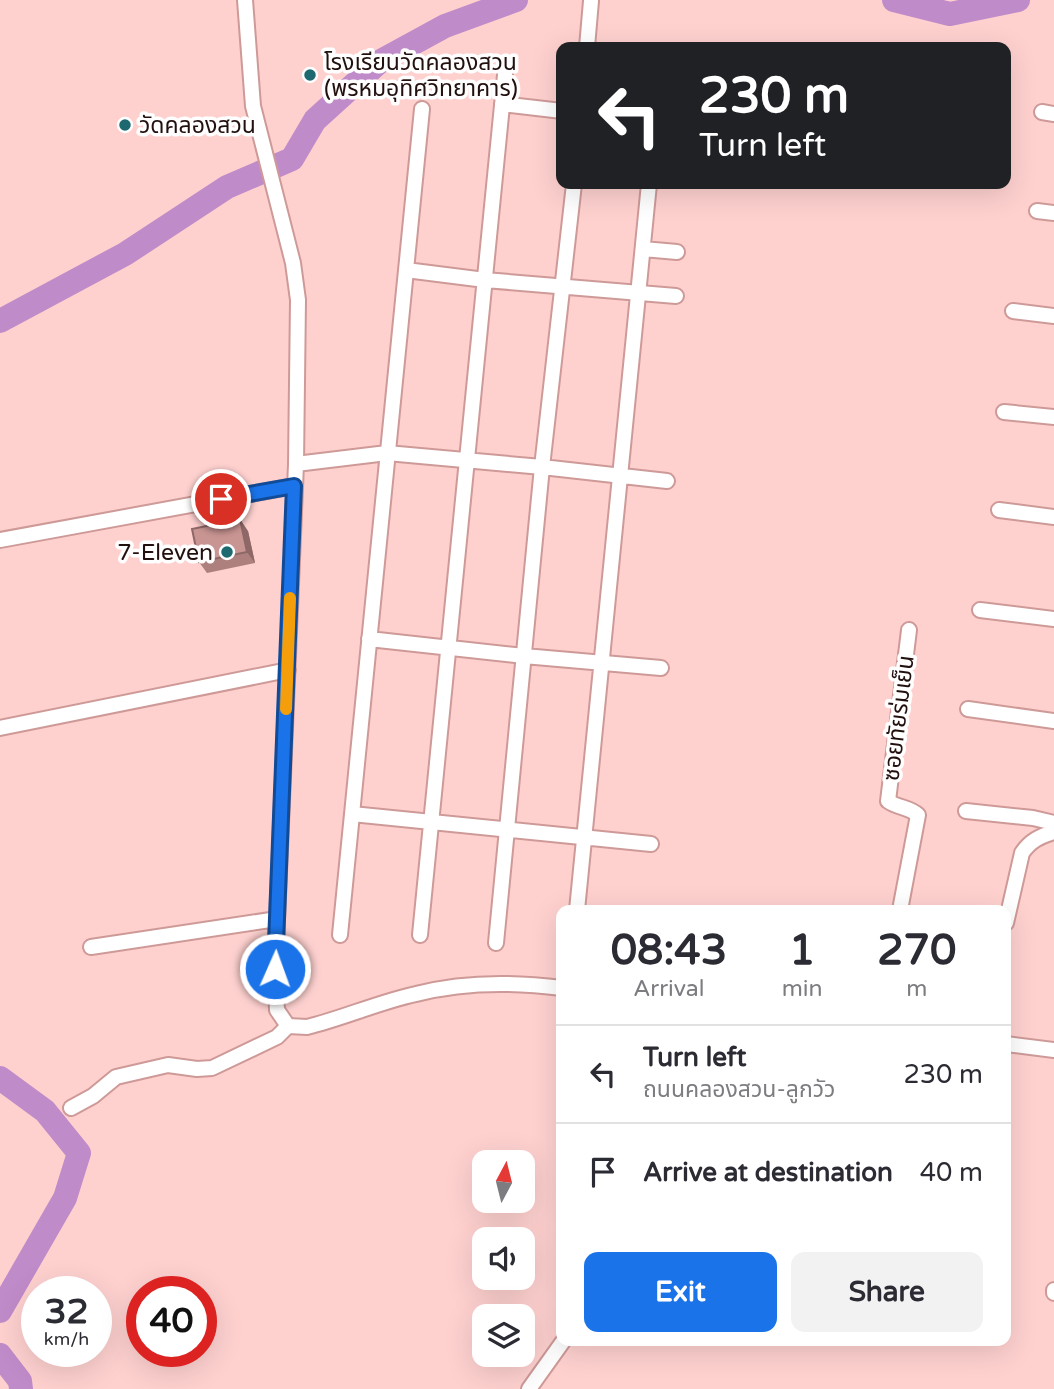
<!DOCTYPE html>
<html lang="en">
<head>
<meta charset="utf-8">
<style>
  body { margin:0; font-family:"Varela Round","Noto Sans Thai",sans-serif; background:#f2f2f3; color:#2b2b33; height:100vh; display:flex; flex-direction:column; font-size:26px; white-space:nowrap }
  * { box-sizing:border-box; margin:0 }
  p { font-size:23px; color:#7c7c81 }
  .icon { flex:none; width:38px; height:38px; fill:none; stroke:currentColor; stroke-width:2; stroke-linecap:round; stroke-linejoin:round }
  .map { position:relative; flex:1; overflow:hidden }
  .sheet { position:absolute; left:556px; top:905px; width:455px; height:441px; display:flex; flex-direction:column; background:#fff; border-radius:14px; box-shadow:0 7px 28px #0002 }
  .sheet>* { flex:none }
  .top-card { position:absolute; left:556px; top:42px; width:455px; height:147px; border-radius:14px; box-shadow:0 7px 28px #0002; background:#202124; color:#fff; overflow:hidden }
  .needle { width:46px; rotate:7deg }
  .controls { position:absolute; left:472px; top:1150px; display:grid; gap:14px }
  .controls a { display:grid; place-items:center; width:63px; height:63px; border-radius:14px; background:#fff; box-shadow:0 7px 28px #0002; font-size:35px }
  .speed { position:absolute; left:21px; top:1276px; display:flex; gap:14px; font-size:35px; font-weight:700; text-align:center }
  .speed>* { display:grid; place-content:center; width:91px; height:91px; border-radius:50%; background:#fff; box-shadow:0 7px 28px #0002; line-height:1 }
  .speed small { font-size:18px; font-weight:400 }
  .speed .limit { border:10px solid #d22; background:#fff; color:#111 }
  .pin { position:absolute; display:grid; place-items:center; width:60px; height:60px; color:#fff; margin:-30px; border:4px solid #fff; border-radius:50%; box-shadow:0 2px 7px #0007 }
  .me { position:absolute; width:77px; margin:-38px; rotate:2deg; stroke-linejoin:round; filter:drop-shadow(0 0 5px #0008) }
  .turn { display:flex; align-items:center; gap:24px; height:147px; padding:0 28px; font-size:32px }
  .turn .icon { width:91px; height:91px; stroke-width:2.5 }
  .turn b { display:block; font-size:49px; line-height:60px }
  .eta { display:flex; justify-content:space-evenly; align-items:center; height:119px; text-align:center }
  .eta b { font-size:42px; font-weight:800; line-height:49px }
  .cta { display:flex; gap:14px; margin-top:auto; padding:14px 28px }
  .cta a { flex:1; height:80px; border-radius:14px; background:#1a73e8; color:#fff; font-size:28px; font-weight:800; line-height:80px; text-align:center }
  .cta a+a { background:#f2f2f3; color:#2b2b33 }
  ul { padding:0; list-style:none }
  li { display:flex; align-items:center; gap:21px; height:98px; padding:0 28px; border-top:2px solid #e1e1e2 }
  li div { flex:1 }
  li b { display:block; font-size:26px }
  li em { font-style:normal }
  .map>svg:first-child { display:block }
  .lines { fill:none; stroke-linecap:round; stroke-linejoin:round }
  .river { stroke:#c08bc9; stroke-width:24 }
  .minor-casing { stroke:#ce9a98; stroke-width:18 }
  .minor { stroke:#fff; stroke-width:14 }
  .wall { fill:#ad807e }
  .shaded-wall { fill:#8d6867 }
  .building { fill:#c99593; stroke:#8d6867; stroke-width:2 }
  .route-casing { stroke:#114b97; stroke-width:18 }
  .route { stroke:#1a73e8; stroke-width:12 }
  .slow { stroke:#f59e0b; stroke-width:12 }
  .poi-dot { fill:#1d696f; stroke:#fefefe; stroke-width:2.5 }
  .labels { text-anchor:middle; stroke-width:7; stroke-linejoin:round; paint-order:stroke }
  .poi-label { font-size:23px; fill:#22100f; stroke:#fefefe; text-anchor:start }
  .street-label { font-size:23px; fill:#22100f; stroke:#fefefe }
</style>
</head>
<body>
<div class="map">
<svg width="1054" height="1389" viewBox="0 0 1054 1389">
  <rect width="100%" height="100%" fill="#fed1cf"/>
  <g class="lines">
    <path class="river" d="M894,0L950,14L1018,0
      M0,321L125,254L227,187L292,159L315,120L379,62L445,26L516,0
      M0,1078L45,1111L79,1153L65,1198L0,1311
      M0,1355L20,1381L21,1389"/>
    <defs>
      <path id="minor" d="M245,0L253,106L293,263L298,300L296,464L275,969L277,1010L288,1026L307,1027C344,1018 379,1002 416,994C462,982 515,982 562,988
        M587,47L591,1
        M502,104L562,111
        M1042,112L1054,114
        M1037,211L1054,213
        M643,249L677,252
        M406,270L485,280L676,296
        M1013,311L1054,316
        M1004,412L1054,417
        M296,464L387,453L542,467L667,481
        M999,510L1054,517
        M0,540L294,486
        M980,610L1054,619
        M369,639L524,656L661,668
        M968,709L1054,721
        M0,728L288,670
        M966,811L1033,818L1054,823
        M352,814L651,844
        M577,910L649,184
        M900,910L918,815C909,807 898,808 888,801L909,630
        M1006,923L1022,853C1030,841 1040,836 1054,832
        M340,935L422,109
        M420,935L505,75
        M496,943L542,467L574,184
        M91,947L277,919
        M1006,1044L1054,1050
        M71,1108L93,1096L116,1077L168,1065L197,1069L212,1068L277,1037L288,1026
        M1054,1290V1293
        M529,1389L564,1340"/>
    </defs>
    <use href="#minor" class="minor-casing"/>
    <use href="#minor" class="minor"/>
  </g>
  <path class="wall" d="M248,531L255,563L207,573L199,562Z"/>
  <path class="shaded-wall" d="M240,519L248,531L255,563L247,552Z"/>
  <path class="building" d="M240,519L247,552L199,562L192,529Z"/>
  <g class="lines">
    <defs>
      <path id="route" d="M221,499L294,486L275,969"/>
    </defs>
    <use href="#route" class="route-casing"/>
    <use href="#route" class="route"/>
    <path class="slow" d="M286,709L290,598"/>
  </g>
  <g class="poi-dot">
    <circle cx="310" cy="75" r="7"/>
    <circle cx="125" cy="125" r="7"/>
    <circle cx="227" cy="552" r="7"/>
  </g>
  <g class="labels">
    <g class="poi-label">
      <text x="324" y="70">โรงเรียนวัดคลองสวน<tspan x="324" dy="26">(พรหมอุทิศวิทยาคาร)</tspan></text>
      <text x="139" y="133">วัดคลองสวน</text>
      <text x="213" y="560" text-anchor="end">7-Eleven</text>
    </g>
    <g class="street-label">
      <text transform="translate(898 718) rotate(-83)" y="8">ซอยทัยร่มเย็น</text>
    </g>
  </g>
</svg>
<div class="controls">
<a><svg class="needle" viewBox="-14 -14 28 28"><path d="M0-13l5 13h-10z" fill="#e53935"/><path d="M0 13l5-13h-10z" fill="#7c7c81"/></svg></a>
<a><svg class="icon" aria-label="sound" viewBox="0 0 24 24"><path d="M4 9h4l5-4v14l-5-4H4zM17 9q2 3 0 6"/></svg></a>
<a><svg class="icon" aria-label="layers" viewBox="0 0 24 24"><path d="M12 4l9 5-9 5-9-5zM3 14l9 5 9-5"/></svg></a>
</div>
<div class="speed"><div>32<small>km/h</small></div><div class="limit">40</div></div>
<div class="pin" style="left:221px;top:499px;background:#d93025"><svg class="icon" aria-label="arrive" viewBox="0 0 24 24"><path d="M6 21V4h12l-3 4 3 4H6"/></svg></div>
<svg class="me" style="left:275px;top:969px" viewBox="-20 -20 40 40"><circle r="17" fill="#1a73e8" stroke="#fff" stroke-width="3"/><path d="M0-11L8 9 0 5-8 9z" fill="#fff"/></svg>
<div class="top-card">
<div class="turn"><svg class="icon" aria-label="left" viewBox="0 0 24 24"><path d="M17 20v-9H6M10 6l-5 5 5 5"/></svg><div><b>230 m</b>Turn left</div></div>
</div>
<section class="sheet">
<div class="eta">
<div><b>08:43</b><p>Arrival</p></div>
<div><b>1</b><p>min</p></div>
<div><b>270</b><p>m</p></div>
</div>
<ul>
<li><svg class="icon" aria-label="left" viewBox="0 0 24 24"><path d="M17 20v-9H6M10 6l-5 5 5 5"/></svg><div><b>Turn left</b><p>ถนนคลองสวน-ลูกวัว</p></div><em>230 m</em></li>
<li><svg class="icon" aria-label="arrive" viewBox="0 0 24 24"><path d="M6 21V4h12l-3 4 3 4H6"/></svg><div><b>Arrive at destination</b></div><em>40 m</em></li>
</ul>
<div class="cta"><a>Exit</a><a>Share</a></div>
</section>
</div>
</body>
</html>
